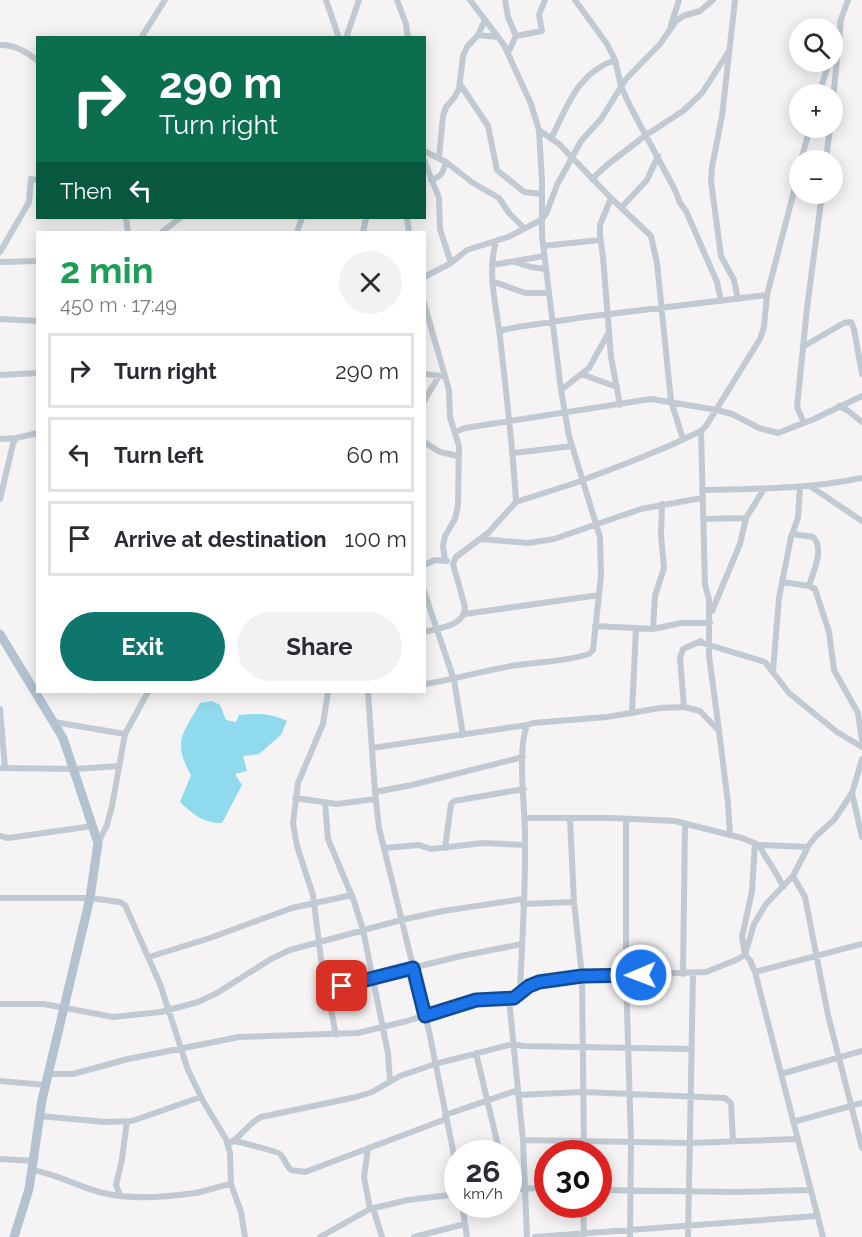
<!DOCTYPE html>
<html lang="en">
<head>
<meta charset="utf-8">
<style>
  body { margin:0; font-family:Raleway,sans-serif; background:#f2f2f3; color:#2b2b33; height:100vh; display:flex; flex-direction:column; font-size:22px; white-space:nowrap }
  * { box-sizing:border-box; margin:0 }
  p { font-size:20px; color:#7c7c81 }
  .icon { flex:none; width:33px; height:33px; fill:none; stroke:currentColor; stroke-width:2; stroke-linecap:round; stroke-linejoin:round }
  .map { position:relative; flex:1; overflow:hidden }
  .panel { position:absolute; left:36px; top:231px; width:390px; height:462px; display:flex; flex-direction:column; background:#fff; border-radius:0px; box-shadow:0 3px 15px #0003 }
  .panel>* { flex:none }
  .guide { position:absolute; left:36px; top:36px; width:390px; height:183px; border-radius:0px; box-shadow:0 3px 15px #0003; background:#0b6e4f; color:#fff; overflow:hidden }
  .tools { position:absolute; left:789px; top:18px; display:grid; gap:12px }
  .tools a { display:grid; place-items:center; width:54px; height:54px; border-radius:50%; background:#fff; box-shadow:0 3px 15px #0003; font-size:30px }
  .speed { position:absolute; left:444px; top:1140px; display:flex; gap:12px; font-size:30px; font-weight:700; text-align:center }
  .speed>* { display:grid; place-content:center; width:78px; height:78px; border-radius:50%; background:#fff; box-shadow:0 3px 15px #0003; line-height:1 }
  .speed small { font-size:15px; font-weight:400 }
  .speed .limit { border:9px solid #d22; background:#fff; color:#111 }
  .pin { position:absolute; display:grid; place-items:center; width:51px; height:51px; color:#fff; margin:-26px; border-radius:12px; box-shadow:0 3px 9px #0006 }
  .me { position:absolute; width:66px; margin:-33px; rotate:269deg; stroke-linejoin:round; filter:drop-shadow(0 0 4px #0008) }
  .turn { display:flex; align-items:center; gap:21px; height:126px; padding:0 24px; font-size:27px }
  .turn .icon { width:78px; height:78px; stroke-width:2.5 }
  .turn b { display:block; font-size:42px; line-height:51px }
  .then { display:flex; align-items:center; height:57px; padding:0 24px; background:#0003; gap:12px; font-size:22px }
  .round { display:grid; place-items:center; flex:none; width:63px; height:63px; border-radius:32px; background:#f2f2f3 }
  .overview { display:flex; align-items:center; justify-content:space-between; height:102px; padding:0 24px }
  h1 { font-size:36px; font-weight:700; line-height:45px; color:#1e9e55 }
  .cta { display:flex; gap:12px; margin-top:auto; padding:12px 24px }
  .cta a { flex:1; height:69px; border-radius:36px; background:#0f766e; color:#fff; font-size:24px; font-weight:700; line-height:69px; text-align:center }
  .cta a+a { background:#f2f2f3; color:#2b2b33 }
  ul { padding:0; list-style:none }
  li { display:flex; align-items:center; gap:18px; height:75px; margin:0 12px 9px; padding:0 12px; border:3px solid #e1e1e2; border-radius:0px }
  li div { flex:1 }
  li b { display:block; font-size:22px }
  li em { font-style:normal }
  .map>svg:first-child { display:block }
  .water { fill:#90daee }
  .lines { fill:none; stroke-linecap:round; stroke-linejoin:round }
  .minor { stroke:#c1cad2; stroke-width:6 }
  .primary { stroke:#b3c2d1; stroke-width:9 }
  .route-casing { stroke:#114b97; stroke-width:15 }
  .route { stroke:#1a73e8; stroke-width:10 }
</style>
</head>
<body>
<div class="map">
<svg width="862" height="1237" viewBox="0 0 862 1237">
  <rect width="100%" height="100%" fill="#f5f3f3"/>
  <path class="water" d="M212,701L220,705L226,720L236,722L239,715C256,713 271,713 287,721L281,735L259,754L243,756L247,771L235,774L242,785L222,823C203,823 194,815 180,802L191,775C172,741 183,734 200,703Z"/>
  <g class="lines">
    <path class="minor" d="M326,0L339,38
      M397,0L406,24L408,38
      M505,0L508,17L516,36L508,53
      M575,0L607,44L615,60L621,86L629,104L675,190L680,203L686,211L717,282L721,301
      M735,0L722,116L712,167L711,181L721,256L734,280L738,299
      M840,22L848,0
      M671,25L679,0
      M478,35L498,37
      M516,36L542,31L539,15L545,0
      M141,38L165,0
      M346,38L359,0
      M0,45C14,44 27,52 38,61
      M832,49L837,35
      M460,84L488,126L497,170L524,192L542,194
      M819,94L829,62
      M832,109L841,19
      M539,130L559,144L611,198L651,236L657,263L671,401L683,439
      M551,139C567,107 577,73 615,60
      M424,151L446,162L473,183L499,198L509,213L524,228
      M439,158L443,116L446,107L454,98L459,89L463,56L467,47L478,35L485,20
      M424,160L439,198L440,229L451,263
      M801,160L810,128
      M826,160L830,128
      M592,179L607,165L646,135L683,111L702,93L729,51
      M431,180C442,177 443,172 446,162
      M611,198L600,225V235L603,257L611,357L620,405
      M621,208L647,180L658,156
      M126,218L128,232
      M407,218L409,232
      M162,232L180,218
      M297,232L302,218
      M363,232L366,218
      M496,241C487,274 496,304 500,337C506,392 513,447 516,502
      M543,246L600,240
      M0,252L29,202L31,179L38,180
      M0,262L38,261
      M515,262L531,267L545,269
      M492,265L544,256
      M424,277L451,263L467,250L508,237L541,220L546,214L557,185L581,141L601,119L626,79L660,44L676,21L683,16L700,11L713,0
      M492,281L525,293H549
      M424,303L449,390L450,417L459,446L458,505L455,519L445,536L443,546L445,560
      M0,319L38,321
      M500,333L503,330L518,327L585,317L767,295
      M804,346L844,323L851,322L854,329L862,374
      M424,374L441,376
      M581,374L617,387
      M0,375L38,373
      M561,390L589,368L609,332
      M424,401L439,376
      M839,406L847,410L862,422
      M804,423L797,407L807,308L822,194
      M701,431L705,585L709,599V656L719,730
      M455,432L465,428L651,399L717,410L732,414L759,428L778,433L814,419L862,396
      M0,439L16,438
      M424,442L440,452L458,456
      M514,453L572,446
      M810,486L862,521
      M702,490C756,489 809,489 862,478
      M0,499L13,444L16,438L38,433
      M704,519L746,518
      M792,534L813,537C825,549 813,572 809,586
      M481,539L528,543L554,539L641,509L702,498
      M424,565L435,560L447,561
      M782,582L809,586L815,589L829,632L834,670L858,713L862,740
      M424,591L454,680L463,735
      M712,611L740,544L746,518L764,489
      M465,614L599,595
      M595,626L653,629L681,623H710
      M653,629L655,596L664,568L661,535L662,504
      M424,632C439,628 465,626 465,607L453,564L456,557L488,533L516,502L572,484L630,462L669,446L701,431L706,426L760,339L764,327L767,295L800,168
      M699,642L765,662L789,693L837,732L862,747
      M773,671L779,598L791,537L798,518L800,487
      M424,684C454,680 481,671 511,666C536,662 564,662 589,654L593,650L601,576L600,537L569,436L561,390L542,236V181L539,130L531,104L504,45L470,0
      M328,692L323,724L298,783L293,823L297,846L313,895L321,959L336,1035
      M368,692L375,792L379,828L429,1031L458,1175
      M684,707L680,658L683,649L701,641
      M0,709L5,768
      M632,713L636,628
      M54,722L125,734
      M372,748L527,725L533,723L607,717L660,708L684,707L700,711L719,731L728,803L730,835
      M0,768L75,769L119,766
      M375,792L412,785L523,757
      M852,793L862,837
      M295,798L337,804L375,799
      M325,803L328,839L354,901L363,930L388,1053L390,1081
      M525,818H612L675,821L742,838L759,845L808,847
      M570,819L574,902L582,976L584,1154
      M626,819V975L631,1141L630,1237
      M0,836L8,838L93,826
      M98,843L107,825L112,806L125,734L148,692
      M755,843L752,891L742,937L745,955L750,960L755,972L823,1237
      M759,845C767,861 776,870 783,887
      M384,848L419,845L431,849L483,843L525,845
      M445,848L451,804L454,801L524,789
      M793,876L805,897L828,1015L862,1148
      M0,898H90L120,902L125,905L160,984L188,1070L203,1101L226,1139L230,1153L231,1184L241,1212L245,1237
      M523,904L574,902
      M149,957L210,938L292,908L352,895
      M755,972L862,944
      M683,974L685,823
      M326,989L461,956L522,944
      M520,992C522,940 526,887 525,835C525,806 517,751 527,725
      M509,999L523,1140L527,1237
      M0,1004H44L113,1017L161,1012L198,1002L217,993L271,959L290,950L401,920L443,911L523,899
      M476,1053L500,1154
      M48,1074H73L128,1059L239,1037L358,1033L407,1021L476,1000L514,997L529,986L539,982L582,976L706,972L736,960L745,955L754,924L766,904L793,876L809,845L816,836L834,820L852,793L862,759
      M781,1074L862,1051
      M0,1081L46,1085
      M518,1095L583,1092L725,1098L731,1103L733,1141
      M445,1115L518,1090
      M39,1116L106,1122L132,1121L201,1097
      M793,1122L862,1103
      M523,1140L690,1143L797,1139
      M234,1141C240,1142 279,1152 280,1154C285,1159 286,1166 291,1170L305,1172L446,1119
      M228,1144C241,1138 247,1124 261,1117L356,1097L372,1092L400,1076L435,1064L513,1044L523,1046L691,1049
      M368,1148L364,1177L370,1209
      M0,1159L34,1161
      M32,1170C58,1174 78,1187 103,1193C131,1200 167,1197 195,1193C207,1191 219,1186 231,1184
      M508,1189L548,1188
      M598,1190L736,1192L810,1190
      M120,1195L116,1185L122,1159L127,1121
      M462,1204L467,1237
      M583,1204L584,1235
      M373,1208L382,1237
      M320,1237L370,1209L408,1200L458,1194
      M414,1237L465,1224
      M535,1237L817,1216
      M688,1237L693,974"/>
    <path class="primary" d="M0,634L63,738L98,843L90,898L42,1100L29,1189L14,1237"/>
  </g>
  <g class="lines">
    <defs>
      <path id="route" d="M342,986L413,968L425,1016L476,1000L514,998L529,986L539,982L582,976L641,975"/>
    </defs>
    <use href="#route" class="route-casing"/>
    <use href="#route" class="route"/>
  </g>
</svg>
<div class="tools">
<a><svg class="icon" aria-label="search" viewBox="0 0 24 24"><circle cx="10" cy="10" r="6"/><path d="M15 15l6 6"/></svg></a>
<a>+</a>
<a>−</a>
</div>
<div class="speed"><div>26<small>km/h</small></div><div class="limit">30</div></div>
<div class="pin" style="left:342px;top:986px;background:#d93025"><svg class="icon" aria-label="arrive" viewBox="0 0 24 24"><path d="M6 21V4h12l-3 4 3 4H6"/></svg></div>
<svg class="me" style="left:641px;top:975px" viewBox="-20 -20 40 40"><circle r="17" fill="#1a73e8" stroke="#fff" stroke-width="3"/><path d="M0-11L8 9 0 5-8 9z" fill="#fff"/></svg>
<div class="guide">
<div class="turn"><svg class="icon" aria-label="right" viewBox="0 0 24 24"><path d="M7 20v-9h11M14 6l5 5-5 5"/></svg><div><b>290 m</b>Turn right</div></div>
<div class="then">Then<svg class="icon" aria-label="left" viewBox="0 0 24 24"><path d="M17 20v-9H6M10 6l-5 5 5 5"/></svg></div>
</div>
<section class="panel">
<div class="overview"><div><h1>2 min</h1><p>450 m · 17:49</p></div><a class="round"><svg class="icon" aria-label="close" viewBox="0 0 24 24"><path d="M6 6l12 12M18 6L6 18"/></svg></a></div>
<ul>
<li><svg class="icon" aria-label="right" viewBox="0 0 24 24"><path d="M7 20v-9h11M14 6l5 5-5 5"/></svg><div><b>Turn right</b></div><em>290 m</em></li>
<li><svg class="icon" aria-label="left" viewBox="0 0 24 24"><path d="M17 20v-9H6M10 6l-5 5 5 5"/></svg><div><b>Turn left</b></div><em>60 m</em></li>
<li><svg class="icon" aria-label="arrive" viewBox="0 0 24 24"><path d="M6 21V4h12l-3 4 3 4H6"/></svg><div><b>Arrive at destination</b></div><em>100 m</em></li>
</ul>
<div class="cta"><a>Exit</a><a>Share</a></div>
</section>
</div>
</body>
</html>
